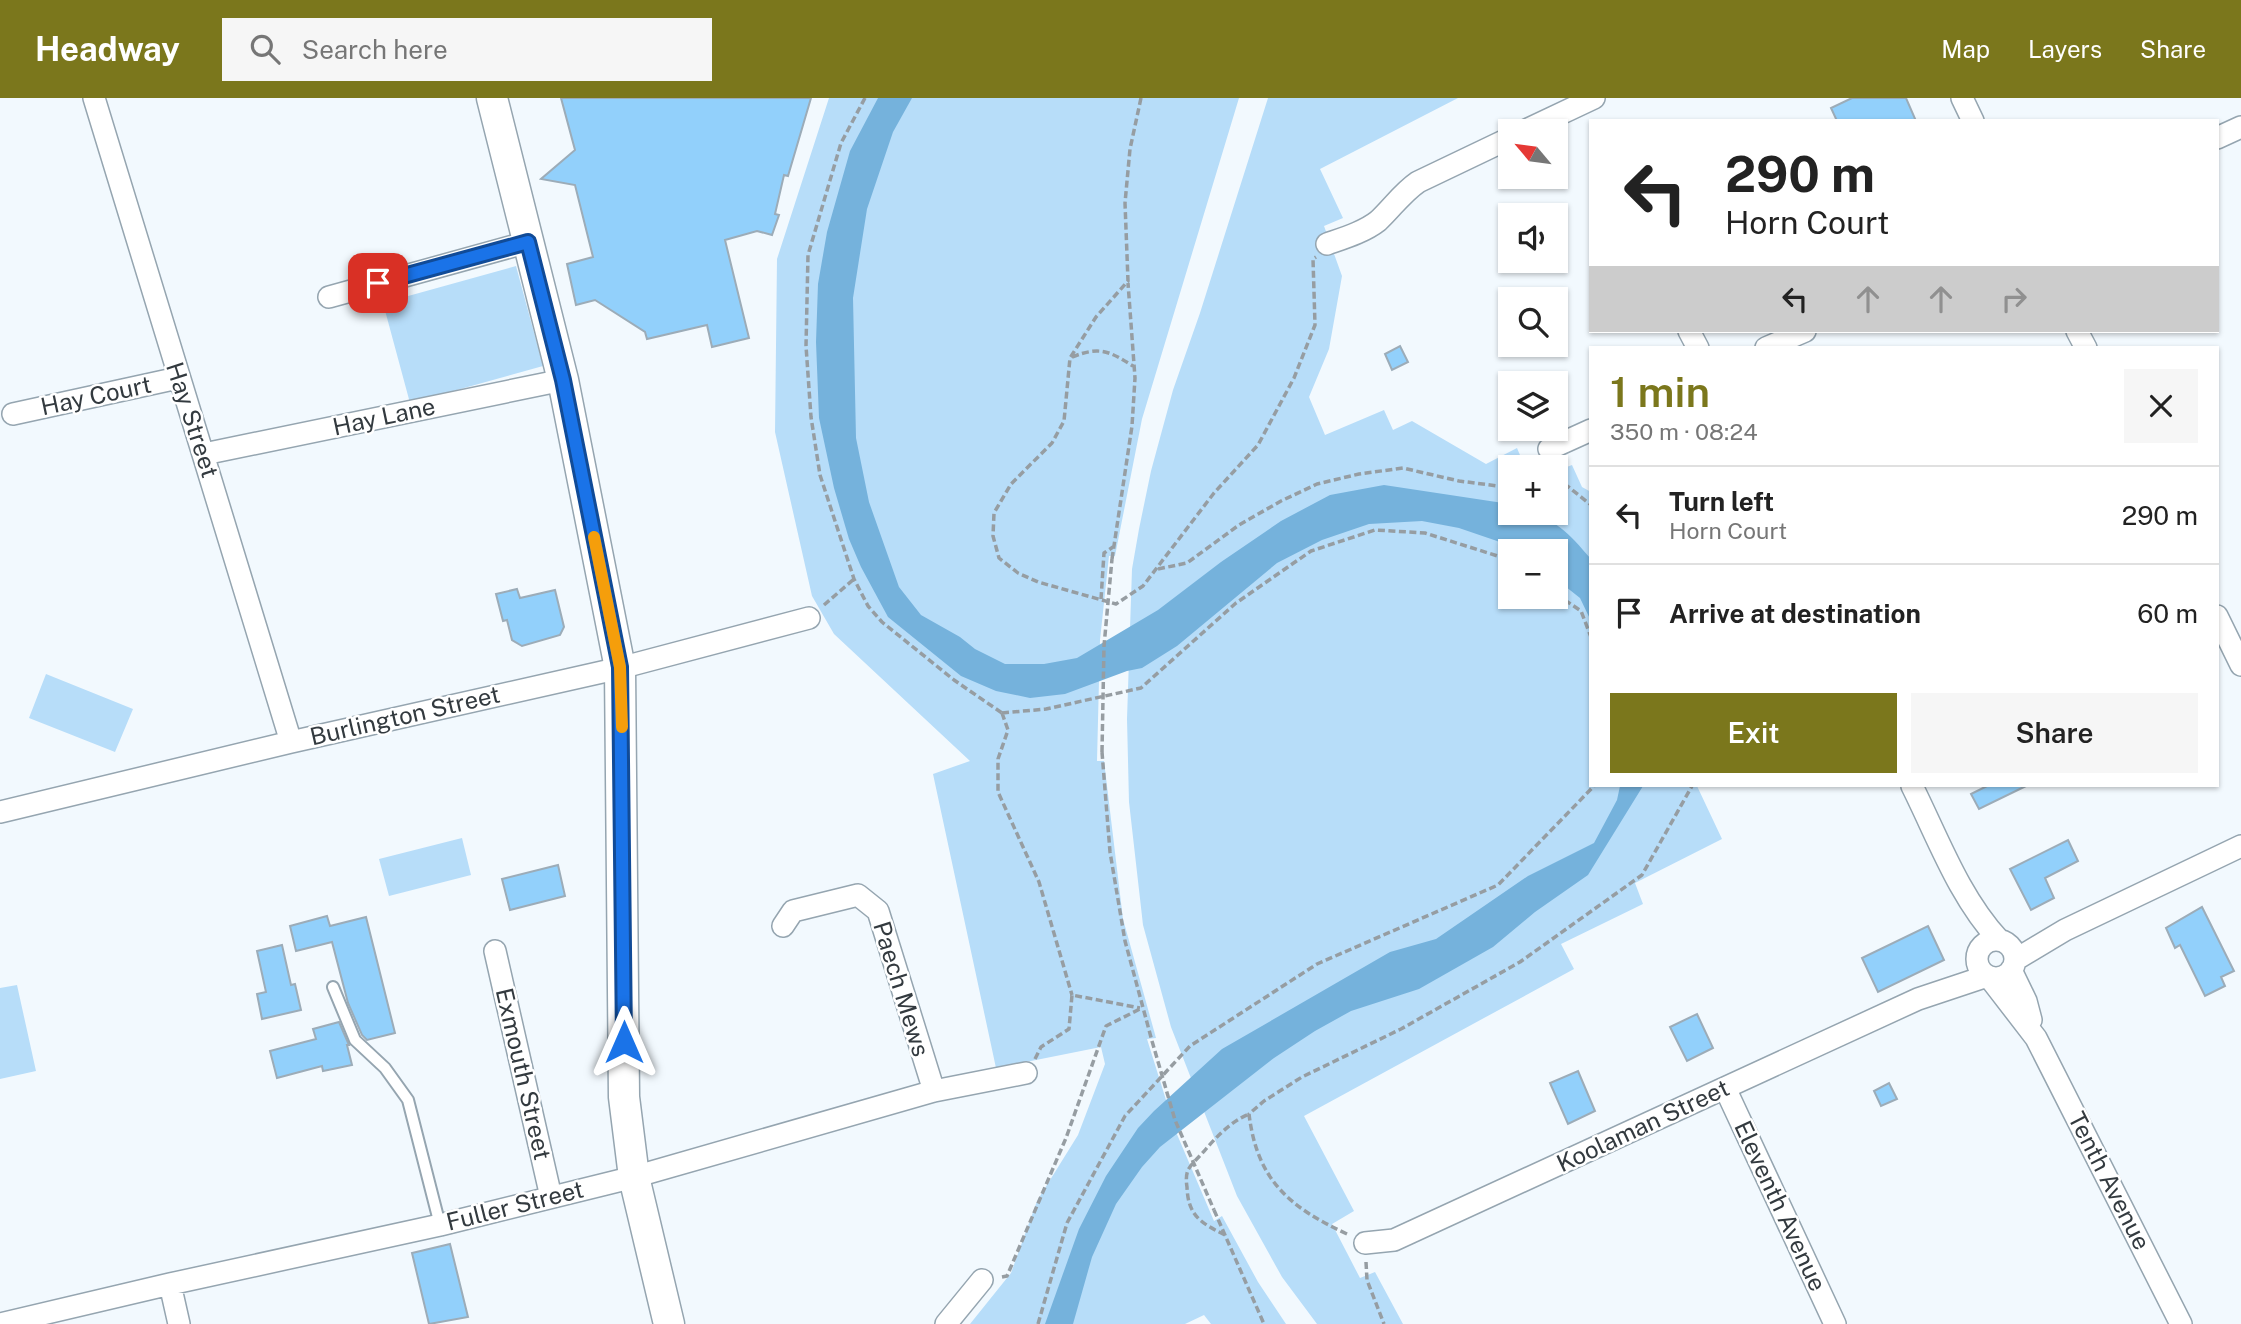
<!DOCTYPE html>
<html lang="en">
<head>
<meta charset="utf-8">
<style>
  body { margin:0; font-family:"Public Sans",sans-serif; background:#f6f6f6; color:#222; height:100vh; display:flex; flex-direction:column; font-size:26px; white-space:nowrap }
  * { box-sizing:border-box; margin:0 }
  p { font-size:23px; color:#767676 }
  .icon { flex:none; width:38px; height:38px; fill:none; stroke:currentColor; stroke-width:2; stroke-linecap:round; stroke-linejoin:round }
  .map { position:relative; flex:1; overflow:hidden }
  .side { position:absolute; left:1589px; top:248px; width:630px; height:441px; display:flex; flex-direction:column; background:#fff; border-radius:0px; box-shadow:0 2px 5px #0004 }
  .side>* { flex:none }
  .banner { position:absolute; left:1589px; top:21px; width:630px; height:214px; border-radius:0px; box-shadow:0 2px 5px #0004; background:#fff; color:#222; overflow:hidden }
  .needle { width:46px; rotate:299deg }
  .buttons { position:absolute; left:1498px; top:21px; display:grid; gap:14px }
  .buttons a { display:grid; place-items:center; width:70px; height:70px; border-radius:0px; background:#fff; box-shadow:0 2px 5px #0004; font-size:35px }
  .pin { position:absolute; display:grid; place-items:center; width:60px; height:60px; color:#fff; margin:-30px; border-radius:14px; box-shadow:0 4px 10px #0006 }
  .me { position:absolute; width:77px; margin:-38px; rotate:0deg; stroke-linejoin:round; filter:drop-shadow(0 0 5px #0008) }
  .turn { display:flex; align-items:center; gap:24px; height:147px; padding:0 21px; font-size:32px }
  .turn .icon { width:91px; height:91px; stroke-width:2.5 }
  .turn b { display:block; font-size:49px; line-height:60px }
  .lanes { display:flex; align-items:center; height:66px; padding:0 21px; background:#0003; justify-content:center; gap:35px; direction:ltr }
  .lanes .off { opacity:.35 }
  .round { display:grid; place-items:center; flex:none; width:74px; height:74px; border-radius:0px; background:#f6f6f6 }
  .head { display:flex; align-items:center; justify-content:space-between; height:119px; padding:0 21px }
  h1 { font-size:42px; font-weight:600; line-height:52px; color:#7b771c }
  .primary-button { display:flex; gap:14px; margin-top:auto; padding:14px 21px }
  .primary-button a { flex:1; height:80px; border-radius:0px; background:#7b771c; color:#fff; font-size:28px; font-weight:600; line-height:80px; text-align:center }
  .primary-button a+a { background:#f6f6f6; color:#222 }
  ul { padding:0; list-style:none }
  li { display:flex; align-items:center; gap:21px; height:98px; padding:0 21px; border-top:2px solid #e0e0e0 }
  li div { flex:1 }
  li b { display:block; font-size:26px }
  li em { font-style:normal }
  header { display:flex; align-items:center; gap:42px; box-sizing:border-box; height:98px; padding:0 35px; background:#7b771c; color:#fff }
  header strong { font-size:33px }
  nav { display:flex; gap:38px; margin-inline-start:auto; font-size:24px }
  .search { width:490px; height:63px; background:#f6f6f6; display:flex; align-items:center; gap:18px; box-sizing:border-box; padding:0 24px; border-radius:0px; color:#767676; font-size:26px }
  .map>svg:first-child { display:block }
  .green { fill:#b7ddf9; fill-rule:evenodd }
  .water { fill:#75b2dc }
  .building { fill:#92d0fb; stroke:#9cacb8; stroke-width:2 }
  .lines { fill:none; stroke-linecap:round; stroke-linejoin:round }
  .lane-casing { stroke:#95a5b0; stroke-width:14 }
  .street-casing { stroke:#95a5b0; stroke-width:24 }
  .secondary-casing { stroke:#95a5b0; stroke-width:33 }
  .path { stroke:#969da2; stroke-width:3.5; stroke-dasharray:7 3.5; stroke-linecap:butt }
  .lane { stroke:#fff; stroke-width:10 }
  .street { stroke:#fff; stroke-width:21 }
  .secondary { stroke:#fff; stroke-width:30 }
  .path-bridge { stroke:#969da2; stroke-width:3.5; stroke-dasharray:7 3.5; stroke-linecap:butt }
  .route-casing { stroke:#114b97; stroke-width:18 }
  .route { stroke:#1a73e8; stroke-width:12 }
  .slow { stroke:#f59e0b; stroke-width:12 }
  .labels { text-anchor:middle; stroke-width:5; stroke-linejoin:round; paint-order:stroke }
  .street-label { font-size:24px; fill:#333a3f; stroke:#fff }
</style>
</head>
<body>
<header>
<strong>Headway</strong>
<div class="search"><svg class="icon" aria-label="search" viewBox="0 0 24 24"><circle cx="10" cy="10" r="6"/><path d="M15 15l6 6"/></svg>Search here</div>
<nav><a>Map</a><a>Layers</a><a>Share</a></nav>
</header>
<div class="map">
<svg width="2241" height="1226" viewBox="0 0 2241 1226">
  <rect width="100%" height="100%" fill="#f2f9fe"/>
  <path class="green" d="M829,0H1239L1142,321L1115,458H1109L1100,542L1097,663H1104L1123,821L1156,940L1147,941L1176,1034L1214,1123L1222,1118L1258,1184L1286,1226H1211L1204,1217L1185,1226H970L1011,1175L1037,1103L1078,1037L1105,966L1101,949L996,970L933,676L970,663L834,536L812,498L775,334L777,161Z
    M1268,0H1458L1320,71L1343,120L1324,128L1342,178L1329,251L1309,299L1325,337L1384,312L1393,332L1412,323L1486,366L1517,350L1525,369H1510V415H1556V373L1572,367L1582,389L1591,394V688H1697L1722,741L1635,785L1643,806L1561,846L1574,871L1304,1018L1354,1113L1332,1126L1360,1180L1375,1174L1403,1226H1317L1282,1179L1237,1098L1171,929L1143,827L1129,704L1127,621L1132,471L1139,431L1151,373L1173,292L1200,215ZM1510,453H1556V499H1510Z
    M516,168L543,268L410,305L383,205Z
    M46,576L133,611L115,654L29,620Z
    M462,740L471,777L389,798L379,761Z
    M17,887L36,973L0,981V890Z"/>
  <path class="water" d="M878,0H912L893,34L867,111L853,200L856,340L869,404L899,489L921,517L960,539L975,551L1005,566H1044L1077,560L1158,512L1221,464L1281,423L1330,397L1384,387L1503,405L1510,408V415C1551,415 1565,431 1591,461V523L1580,500L1556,481V453H1515L1497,443L1459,430L1422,423L1369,426L1322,442L1277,465L1177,548L1142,570L1127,573L1065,596L1030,600L996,593L961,578L888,519L861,469L849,441L834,390L819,320L816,244L818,186L827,134L850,53Z
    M1620,688H1643L1588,777L1535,814L1493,849L1419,891L1351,913L1315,933L1274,960L1160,1049L1142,1069L1116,1106L1092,1159L1073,1226H1045L1079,1131L1106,1078L1138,1030L1154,1013L1222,951L1390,854L1436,841L1528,778L1594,745L1617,702Z"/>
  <path class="building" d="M561,0H811L788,78L784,77L775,116L779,117L772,137L757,133L725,142L749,240L712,249L707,227L647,241L645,234L595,202L576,207L567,166L593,159L575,87L541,81L575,52Z
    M1852,0H1906L1916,23H1837L1831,10Z
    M1400,248L1408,264L1392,272L1385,256Z
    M517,491L520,500L555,492L564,529L560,537L522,548L512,542L507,522L503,523L496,496Z
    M1987,688H2026L1979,711L1971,696Z
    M2068,742L2078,763L2045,780L2054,800L2031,812L2010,771Z
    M558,767L565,798L510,812L502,781Z
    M2202,809L2234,873L2221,879L2225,888L2205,898L2180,847L2175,850L2166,830Z
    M327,818L330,828L366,819L395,935L367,942L362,937L348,905L332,844L296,853L290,828Z
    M1928,828L1944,862L1878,894L1862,860Z
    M282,847L291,887L295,886L301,912L262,921L257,896L266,894L257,853Z
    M1697,916L1713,950L1687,963L1670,929Z
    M339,924L349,947H347L352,967L323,973L322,968L277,980L270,953L316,941L313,931Z
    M1578,973L1595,1013L1568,1026L1550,985Z
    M1889,985L1897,1001L1881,1008L1874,993Z
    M450,1146L468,1219L429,1226L412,1155Z"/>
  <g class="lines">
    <defs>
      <path id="lane" d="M333,889L355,942L385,970L408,1002L440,1127"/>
      <path id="street" d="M94,0L291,644
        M1962,0L1973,23
        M1524,33L1594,0
        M2217,40L2241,29
        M1327,146C1344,140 1364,134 1378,123C1392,110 1402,95 1418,84L1510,40
        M329,199L528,144
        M1689,233L1698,250
        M2077,233L2086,250
        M1766,250L1805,233
        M13,316L178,280
        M1549,351L1591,332
        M204,356L563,282
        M2217,518L2241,567
        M1912,688C1938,740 1959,799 1999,842
        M0,714L291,644L620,570L809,520
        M783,828L793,813L858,797L878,813L934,993
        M1977 861a19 19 0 1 1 38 0a19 19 0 1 1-38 0Z
        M495,853L551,1099
        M2015,862L2065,832L2241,748
        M2011,872L2026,903L2031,922
        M1989,879L2036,940L2181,1226
        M1725,990L1835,1226
        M1365,1145L1394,1142L1918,901L1987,878
        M170,1186L179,1226
        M0,1226L170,1186L440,1127L634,1079L934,993L1026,975
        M946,1226L982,1182"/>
      <path id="secondary" d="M492,0L563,282L620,570L624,999L634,1079L669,1226"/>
    </defs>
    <use href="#lane" class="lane-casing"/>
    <use href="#street" class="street-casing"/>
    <use href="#secondary" class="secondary-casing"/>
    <path class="path" d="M865,0L841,45L808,157L806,248L811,319L820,377L854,481L868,508L882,524L954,582L1002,615
      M1141,0L1130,51L1125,105L1128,183L1096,219L1070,260L1064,323L1052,345L1011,386L994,415L993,438L999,460L1018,475L1038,484L1116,506L1143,488L1214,395L1258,347L1294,280L1315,227L1313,161L1316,159
      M1072,259C1100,248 1109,253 1133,268
      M1556,379L1591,407
      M1112,461L1132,328L1135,280L1128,185
      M1158,471L1187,465L1239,427L1281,403L1317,386L1359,376L1403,370L1459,383L1498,388L1510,384
      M1556,496L1581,513L1591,539
      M1101,501L1104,455L1113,449
      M824,507L854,481
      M1002,615L1046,611L1141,590L1236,505L1311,453L1375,432L1425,435L1504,460L1510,464
      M1002,615L1008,632L998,661V694L1039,784L1072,897
      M1102,654L1110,754L1125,843L1152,943
      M1035,961L1041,949L1069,931L1072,897L1140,910
      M1214,1112L1264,1226
      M1347,1136C1289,1109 1257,1082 1249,1016L1264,1003L1302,979L1401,931L1520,864L1642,777L1692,688
      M1225,1137C1201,1125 1188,1118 1187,1089C1186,1083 1186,1077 1188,1072C1192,1065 1201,1057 1206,1051C1218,1037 1232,1023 1249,1016
      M1366,1164L1367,1182L1384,1226
      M1002,1179L1007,1178L1066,1040L1106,928L1142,910
      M1038,1226L1067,1125L1125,1018L1190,948L1317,866L1498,787L1594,688"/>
    <use href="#lane" class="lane"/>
    <use href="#street" class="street"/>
    <use href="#secondary" class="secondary"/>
    <path class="path-bridge" d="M1102,654L1104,548L1112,461
      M1152,943L1175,1022L1214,1112"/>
  </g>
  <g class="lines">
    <defs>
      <path id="route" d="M378,185L528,144L563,282L620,569L624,944"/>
    </defs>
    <use href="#route" class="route-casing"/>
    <use href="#route" class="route"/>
    <path class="slow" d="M594,439L620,569L622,629"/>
  </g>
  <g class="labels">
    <g class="street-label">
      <text transform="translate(96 298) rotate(-12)" y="8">Hay Court</text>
      <text transform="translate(384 319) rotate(-12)" y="8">Hay Lane</text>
      <text transform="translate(192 322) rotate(72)" y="8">Hay Street</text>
      <text transform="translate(405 618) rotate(-13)" y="8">Burlington Street</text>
      <text transform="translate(901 891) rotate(73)" y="8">Paech Mews</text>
      <text transform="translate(523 976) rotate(77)" y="8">Exmouth Street</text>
      <text transform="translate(1643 1028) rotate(-25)" y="8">Koolaman Street</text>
      <text transform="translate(2109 1083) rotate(63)" y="8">Tenth Avenue</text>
      <text transform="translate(515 1108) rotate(-14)" y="8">Fuller Street</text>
      <text transform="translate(1780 1108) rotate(65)" y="8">Eleventh Avenue</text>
    </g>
  </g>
</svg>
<div class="buttons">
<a><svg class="needle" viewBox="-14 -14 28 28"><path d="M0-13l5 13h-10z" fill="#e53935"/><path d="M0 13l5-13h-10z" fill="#767676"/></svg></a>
<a><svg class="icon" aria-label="sound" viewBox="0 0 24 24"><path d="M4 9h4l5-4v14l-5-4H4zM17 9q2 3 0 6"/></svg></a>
<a><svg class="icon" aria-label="search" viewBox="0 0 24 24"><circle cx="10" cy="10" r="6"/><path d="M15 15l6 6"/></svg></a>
<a><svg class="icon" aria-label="layers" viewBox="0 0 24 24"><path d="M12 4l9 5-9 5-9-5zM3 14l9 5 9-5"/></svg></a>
<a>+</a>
<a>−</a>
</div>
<div class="pin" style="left:378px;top:185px;background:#d93025"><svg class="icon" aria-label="arrive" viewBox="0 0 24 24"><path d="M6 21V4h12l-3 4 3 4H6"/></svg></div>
<svg class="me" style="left:624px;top:944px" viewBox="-20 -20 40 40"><path d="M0-17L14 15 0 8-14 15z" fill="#1a73e8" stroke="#fff" stroke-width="4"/></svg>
<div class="banner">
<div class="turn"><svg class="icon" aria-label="left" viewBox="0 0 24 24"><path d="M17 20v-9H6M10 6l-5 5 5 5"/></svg><div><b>290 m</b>Horn Court</div></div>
<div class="lanes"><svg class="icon" aria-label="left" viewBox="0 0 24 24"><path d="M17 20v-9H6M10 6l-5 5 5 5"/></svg><svg class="icon off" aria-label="ahead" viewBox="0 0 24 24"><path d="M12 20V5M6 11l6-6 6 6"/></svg><svg class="icon off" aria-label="ahead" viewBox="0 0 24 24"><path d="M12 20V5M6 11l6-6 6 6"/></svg><svg class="icon off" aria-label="right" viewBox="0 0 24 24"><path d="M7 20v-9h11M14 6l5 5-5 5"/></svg></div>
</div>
<section class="side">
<div class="head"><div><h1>1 min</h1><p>350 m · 08:24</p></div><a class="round"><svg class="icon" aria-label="close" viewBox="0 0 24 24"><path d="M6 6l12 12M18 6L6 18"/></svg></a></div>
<ul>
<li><svg class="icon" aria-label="left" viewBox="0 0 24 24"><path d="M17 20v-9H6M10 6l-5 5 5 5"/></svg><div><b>Turn left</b><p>Horn Court</p></div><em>290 m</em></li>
<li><svg class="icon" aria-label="arrive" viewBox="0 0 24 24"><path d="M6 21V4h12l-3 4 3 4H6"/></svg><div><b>Arrive at destination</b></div><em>60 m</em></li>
</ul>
<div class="primary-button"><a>Exit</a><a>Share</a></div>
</section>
</div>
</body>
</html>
